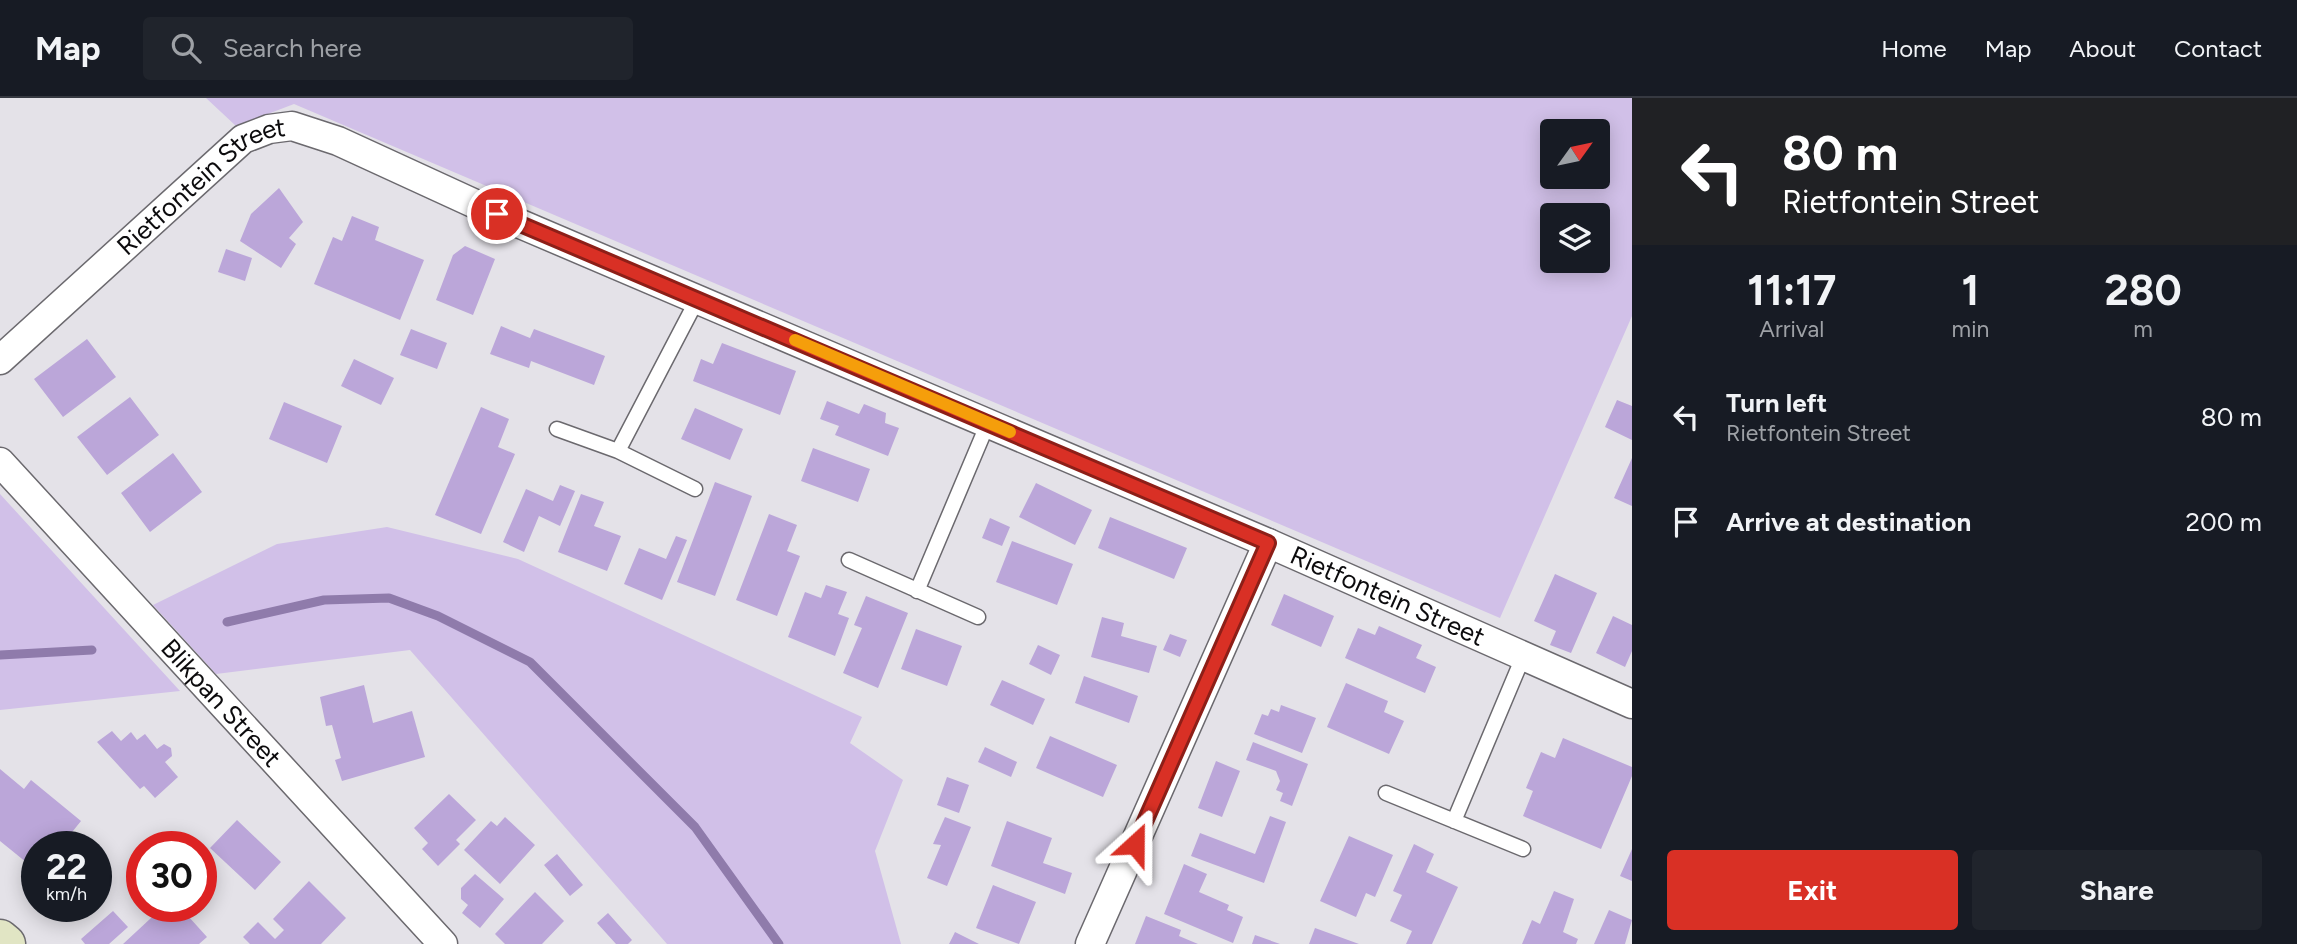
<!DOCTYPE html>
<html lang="en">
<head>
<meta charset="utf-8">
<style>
  body { margin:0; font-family:Figtree,sans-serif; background:#20242c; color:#f1f3f6; height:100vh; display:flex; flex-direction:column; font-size:26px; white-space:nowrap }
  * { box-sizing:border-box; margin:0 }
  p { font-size:23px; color:#9ea1a6 }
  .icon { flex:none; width:38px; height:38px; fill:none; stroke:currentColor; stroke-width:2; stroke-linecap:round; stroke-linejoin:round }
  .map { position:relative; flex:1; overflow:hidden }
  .sheet { display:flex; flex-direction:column; background:#171b24; width:665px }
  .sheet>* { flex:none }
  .guide { background:#202124; color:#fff; overflow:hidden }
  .needle { width:46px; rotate:57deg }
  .buttons { position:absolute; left:1540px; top:21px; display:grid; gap:14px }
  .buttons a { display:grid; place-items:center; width:70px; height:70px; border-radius:7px; background:#171b24; box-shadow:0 4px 18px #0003; font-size:35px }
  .speed { position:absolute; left:21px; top:733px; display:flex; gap:14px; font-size:35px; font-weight:700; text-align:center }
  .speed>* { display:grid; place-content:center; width:91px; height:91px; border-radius:50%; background:#171b24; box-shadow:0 4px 18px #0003; line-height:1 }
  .speed small { font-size:18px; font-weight:400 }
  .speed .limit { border:10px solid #d22; background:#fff; color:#111 }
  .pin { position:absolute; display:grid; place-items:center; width:60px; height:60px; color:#fff; margin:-30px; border:4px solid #fff; border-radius:50%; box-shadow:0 2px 7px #0007 }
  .me { position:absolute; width:77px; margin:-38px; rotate:24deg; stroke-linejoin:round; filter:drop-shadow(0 0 5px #0008) }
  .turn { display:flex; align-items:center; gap:24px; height:147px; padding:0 35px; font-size:32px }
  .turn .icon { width:91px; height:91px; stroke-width:2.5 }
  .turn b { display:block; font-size:49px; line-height:60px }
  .eta { display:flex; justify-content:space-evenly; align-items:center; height:119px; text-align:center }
  .eta b { font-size:42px; font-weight:700; line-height:49px }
  .action { display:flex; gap:14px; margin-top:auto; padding:14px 35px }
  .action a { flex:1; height:80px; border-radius:7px; background:#d93025; color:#fff; font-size:28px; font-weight:700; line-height:80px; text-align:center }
  .action a+a { background:#20242c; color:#f1f3f6 }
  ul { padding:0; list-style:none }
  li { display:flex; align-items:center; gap:21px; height:105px; padding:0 35px }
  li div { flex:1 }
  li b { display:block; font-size:26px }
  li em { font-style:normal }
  header { display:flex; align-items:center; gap:42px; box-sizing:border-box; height:98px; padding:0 35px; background:#171b24; border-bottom:2px solid #363941 }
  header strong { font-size:33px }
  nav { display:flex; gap:38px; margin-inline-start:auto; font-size:24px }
  .search { width:490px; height:63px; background:#20242c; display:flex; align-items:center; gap:18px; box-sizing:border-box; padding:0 24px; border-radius:7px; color:#9ea1a6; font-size:26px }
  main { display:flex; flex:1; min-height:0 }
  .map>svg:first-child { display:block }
  .green { fill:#d1c0e8; fill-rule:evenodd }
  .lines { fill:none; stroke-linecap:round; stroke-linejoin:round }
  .stream { stroke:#8f7bab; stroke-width:9 }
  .building { fill:#bba6d9 }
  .lane-casing { stroke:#6b696e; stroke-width:17 }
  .street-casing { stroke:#6b696e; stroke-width:31 }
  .secondary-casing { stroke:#6b696e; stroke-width:41 }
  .lane { stroke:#fff; stroke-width:14 }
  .street { stroke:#fff; stroke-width:28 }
  .secondary { stroke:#e1e5c4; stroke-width:38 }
  .route-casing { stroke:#8d1f18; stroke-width:18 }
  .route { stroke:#d93025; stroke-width:12 }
  .slow { stroke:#f59e0b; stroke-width:12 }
  .labels { text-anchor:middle; stroke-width:7; stroke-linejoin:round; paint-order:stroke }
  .street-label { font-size:26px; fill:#0c0b0d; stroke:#e4e2e8 }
</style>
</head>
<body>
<header>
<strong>Map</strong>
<div class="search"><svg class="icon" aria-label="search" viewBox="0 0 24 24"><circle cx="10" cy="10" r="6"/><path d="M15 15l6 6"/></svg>Search here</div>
<nav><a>Home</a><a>Map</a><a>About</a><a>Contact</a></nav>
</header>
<main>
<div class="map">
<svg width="1632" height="846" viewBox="0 0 1632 846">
  <rect width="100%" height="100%" fill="#e4e2e8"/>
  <path class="green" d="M206,0H1632V218L1500,520L294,6L236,28ZM1552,33H1598V79H1552ZM1552,117H1598V163H1552Z
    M0,396L180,593L0,612Z
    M387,429L518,461L862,619L850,645L903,682L875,753L901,846H667L410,552L216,576L153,507L277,446Z"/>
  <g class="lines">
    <path class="stream" d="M227,524L324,502L389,500L438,518L530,564L695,729L779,846
      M0,557L92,552"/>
  </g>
  <path class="building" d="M279,90L303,124L289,140L296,146L281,170L240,143L251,116Z
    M352,118L379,129L375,142L424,162L400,222L314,186L333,139L342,143Z
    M465,148L495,161L473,217L436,202L453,157Z
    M226,151L252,160L245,183L218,174Z
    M501,228L530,240L534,231L605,258L594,287L531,263L529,270L490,256Z
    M411,231L447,245L437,271L400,257Z
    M87,241L116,279L63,319L34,281Z
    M722,245L796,273L780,317L693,283L701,261L713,266Z
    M354,261L394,280L381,307L341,288Z
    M130,299L159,337L107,377L77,339Z
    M1617,302L1632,308V342L1605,329Z
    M827,303L859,316L864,306L886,315L885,325L899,330L888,358L835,337L839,328L820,321Z
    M284,304L342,328L327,365L269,341Z
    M481,309L509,321L498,349L515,356L481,436L435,417Z
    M695,310L743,331L730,362L681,341Z
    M813,350L870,371L858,404L801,383Z
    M173,355L202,394L150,434L121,395Z
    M1632,360V408L1614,400Z
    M715,384L752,398L715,498L677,484Z
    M1036,385L1092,412L1075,447L1019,419Z
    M560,387L575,393L560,428L539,418L524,454L503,444L526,391L553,403Z
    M581,396L604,404L594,428L621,438L607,473L558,454Z
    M769,416L797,427L787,453L800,458L777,518L736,502Z
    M1110,419L1187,450L1174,481L1098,450Z
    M990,420L1010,429L1002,448L982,440Z
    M676,438L687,442L662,502L624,486L639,450L666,461Z
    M1012,443L1073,466L1057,507L996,484Z
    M1555,476L1597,495L1571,555L1550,547L1556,533L1534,523Z
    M826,487L847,494L838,516L849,520L835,558L788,539L805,494L821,500Z
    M1284,496L1334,518L1321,549L1271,527Z
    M866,498L908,515L878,590L843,575L862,530L854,527Z
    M1613,518L1632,527V553L1625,569L1596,555Z
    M1102,519L1124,525L1121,538L1157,548L1149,575L1091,559Z
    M1379,528L1422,547L1416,560L1436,569L1425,595L1345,560L1358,530L1375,537Z
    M916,531L962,548L947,588L901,571Z
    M1170,536L1187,542L1180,559L1163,552Z
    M1038,547L1060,557L1051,577L1029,566Z
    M1084,578L1138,598L1129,625L1075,605Z
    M1002,582L1045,601L1033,627L990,607Z
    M1346,585L1388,603L1384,614L1404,623L1389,656L1327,629Z
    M364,587L373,625L412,613L425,659L342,683L335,662L341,660L332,627L326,628L320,599Z
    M1281,607L1316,620L1302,655L1254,636L1262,616L1268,618L1271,611L1279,614Z
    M112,633L121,643L131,634L137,642L145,636L157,651L164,646L171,650L172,658L165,664L178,679L155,700L144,688L140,691L97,644Z
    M1050,638L1117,667L1103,699L1036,670Z
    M1563,640L1632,669V678L1601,751L1523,718L1533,693L1526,690L1541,654L1555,660Z
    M1253,644L1308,666L1292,708L1280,703L1283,695L1276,692L1280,683L1276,673L1246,662Z
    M985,649L1017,664L1011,679L978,664Z
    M1216,663L1240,673L1222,719L1198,710Z
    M0,671L24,691L31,682L81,723L60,749H37V773L0,743Z
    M947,679L969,687L959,715L937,707Z
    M449,696L476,722L456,742L460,746L438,768L422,751L428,745L414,730Z
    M1270,718L1286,724L1264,785L1191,758L1200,735L1255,756Z
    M505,719L535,747L500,786L464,752L491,723L497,728Z
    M945,719L971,729L947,788L927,780L941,747L933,746Z
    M237,722L281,764L255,792L210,750Z
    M1007,723L1052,740L1043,765L1072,775L1065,796L991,768Z
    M1349,738L1393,757L1375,799L1366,795L1356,819L1320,803Z
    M1414,746L1434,756L1426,774L1458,789L1432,846H1406L1412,833L1390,823L1402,797L1393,793Z
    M1632,751V783L1620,778Z
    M557,756L583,787L570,798L544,767Z
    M1184,766L1207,776L1199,794L1229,807L1227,812L1243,819L1233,845L1164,816Z
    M475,776L504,801L480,830L462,815L468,807L461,801V790Z
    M309,783L346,820L321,846H250L243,839L258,824L275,841L284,832L273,821Z
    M993,787L1036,804L1019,846L976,830Z
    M1554,793L1574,801L1563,834L1578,841L1576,846H1522L1532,822L1540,826Z
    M535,794L564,823L542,846H505L495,836Z
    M164,808H179L207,839L199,846H123Z
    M1609,812L1632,822L1625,846H1594Z
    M113,813L128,829L109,846H85L81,841Z
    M608,815L632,842L628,846H616L597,825Z
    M1146,818L1181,832L1179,838L1198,846H1135Z
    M1315,830L1359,846H1309Z
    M955,834L979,846H949Z
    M1255,837L1280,846H1252Z"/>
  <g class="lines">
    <defs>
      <path id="lane" d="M557,331L618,353L695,391
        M618,353L698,200
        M849,462L978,519
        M917,493L988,325
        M1386,695L1523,751
        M1454,723L1523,559"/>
      <g id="street">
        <path id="s1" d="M0,262L243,41L269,31L292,28L338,43L497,116L1268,445L1632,606"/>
        <path id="s2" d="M0,364L443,846"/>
        <path d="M1090,846L1268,445"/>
      </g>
      <path id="secondary" d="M0,841L6,846"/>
    </defs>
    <use href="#lane" class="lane-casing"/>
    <use href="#street" class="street-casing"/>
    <use href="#secondary" class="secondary-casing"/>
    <use href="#lane" class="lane"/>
    <use href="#street" class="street"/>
    <use href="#secondary" class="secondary"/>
  </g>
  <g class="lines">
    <defs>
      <path id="route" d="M497,116L1268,445L1135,746"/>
    </defs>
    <use href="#route" class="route-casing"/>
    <use href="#route" class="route"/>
    <path class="slow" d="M795,242L1010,334"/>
  </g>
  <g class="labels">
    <g class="street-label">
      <text dy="9" stroke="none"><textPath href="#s1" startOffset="268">Rietfontein Street</textPath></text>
      <text dy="9" stroke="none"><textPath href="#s1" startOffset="1572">Rietfontein Street</textPath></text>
      <text dy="9" stroke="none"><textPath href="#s2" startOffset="327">Blikpan Street</textPath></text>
    </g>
  </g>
</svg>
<div class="buttons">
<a><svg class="needle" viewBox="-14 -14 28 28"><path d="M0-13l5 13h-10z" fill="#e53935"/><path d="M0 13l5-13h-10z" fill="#9ea1a6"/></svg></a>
<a><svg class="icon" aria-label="layers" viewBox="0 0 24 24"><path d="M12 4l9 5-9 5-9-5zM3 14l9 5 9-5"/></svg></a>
</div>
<div class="speed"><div>22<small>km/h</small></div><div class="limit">30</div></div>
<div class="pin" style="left:497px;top:116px;background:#d93025"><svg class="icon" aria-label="arrive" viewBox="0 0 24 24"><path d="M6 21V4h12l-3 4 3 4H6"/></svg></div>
<svg class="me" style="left:1135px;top:746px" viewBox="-20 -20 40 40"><path d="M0-17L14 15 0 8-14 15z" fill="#d93025" stroke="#fff" stroke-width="4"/></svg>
</div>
<section class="sheet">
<div class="guide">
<div class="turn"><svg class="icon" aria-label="left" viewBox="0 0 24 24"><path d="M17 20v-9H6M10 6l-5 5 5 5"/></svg><div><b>80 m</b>Rietfontein Street</div></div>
</div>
<div class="eta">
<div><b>11:17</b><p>Arrival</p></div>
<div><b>1</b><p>min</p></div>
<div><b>280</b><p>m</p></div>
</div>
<ul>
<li><svg class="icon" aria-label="left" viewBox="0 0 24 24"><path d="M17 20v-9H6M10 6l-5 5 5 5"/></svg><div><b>Turn left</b><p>Rietfontein Street</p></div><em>80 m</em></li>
<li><svg class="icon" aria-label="arrive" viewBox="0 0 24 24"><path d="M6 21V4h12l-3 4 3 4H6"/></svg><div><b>Arrive at destination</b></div><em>200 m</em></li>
</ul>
<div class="action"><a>Exit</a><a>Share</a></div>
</section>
</main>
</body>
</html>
